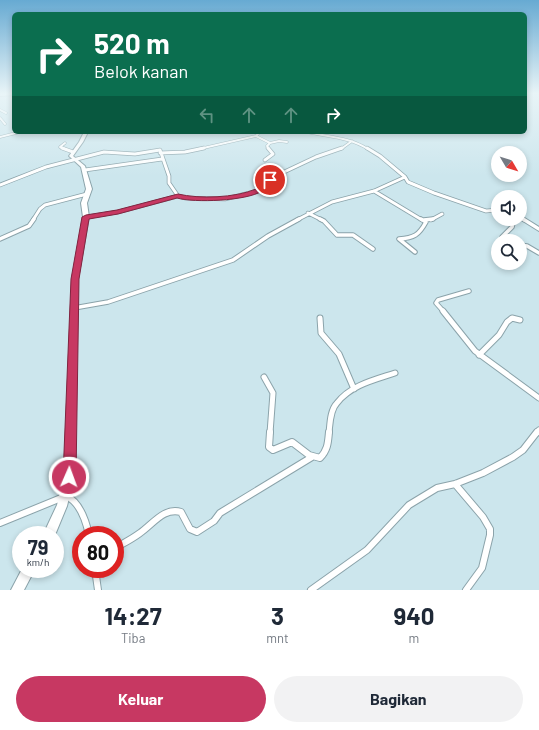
<!DOCTYPE html>
<html lang="id">
<head>
<meta charset="utf-8">
<style>
  body { margin:0; font-family:Barlow,sans-serif; background:#f2f2f3; color:#1f2937; height:100vh; display:flex; flex-direction:column; font-size:15px; white-space:nowrap }
  * { box-sizing:border-box; margin:0 }
  p { font-size:13px; color:#747a83 }
  .icon { flex:none; width:22px; height:22px; fill:none; stroke:currentColor; stroke-width:2; stroke-linecap:round; stroke-linejoin:round }
  .map { position:relative; height:590px; overflow:hidden }
  .panel { display:flex; flex-direction:column; background:#fff; flex:1 }
  .panel>* { flex:none }
  .guide { position:absolute; left:12px; top:12px; width:515px; height:122px; border-radius:6px; box-shadow:0 2px 6px #0003; background:#0b6e4f; color:#fff; overflow:hidden }
  .needle { width:26px; rotate:129deg }
  .buttons { position:absolute; left:491px; top:146px; display:grid; gap:8px }
  .buttons a { display:grid; place-items:center; width:36px; height:36px; border-radius:50%; background:#fff; box-shadow:0 2px 6px #0003; font-size:20px }
  .speed { position:absolute; left:12px; top:526px; display:flex; gap:8px; font-size:20px; font-weight:700; text-align:center }
  .speed>* { display:grid; place-content:center; width:52px; height:52px; border-radius:50%; background:#fff; box-shadow:0 2px 6px #0003; line-height:1 }
  .speed small { font-size:10px; font-weight:400 }
  .speed .limit { border:6px solid #d22; background:#fff; color:#111 }
  .pin { position:absolute; display:grid; place-items:center; width:34px; height:34px; color:#fff; margin:-17px; border:2px solid #fff; border-radius:50%; box-shadow:0 1px 4px #0007 }
  .me { position:absolute; width:44px; margin:-22px; rotate:2deg; stroke-linejoin:round; filter:drop-shadow(0 0 3px #0008) }
  .turn { display:flex; align-items:center; gap:14px; height:84px; padding:0 16px; font-size:18px }
  .turn .icon { width:52px; height:52px; stroke-width:2.5 }
  .turn b { display:block; font-size:28px; line-height:34px }
  .lanes { display:flex; align-items:center; height:38px; padding:0 16px; background:#0003; justify-content:center; gap:20px; direction:ltr }
  .lanes .off { opacity:.35 }
  .eta { display:flex; justify-content:space-evenly; align-items:center; height:68px; text-align:center }
  .eta b { font-size:24px; font-weight:700; line-height:28px }
  .primary-button { display:flex; gap:8px; margin-top:auto; padding:8px 16px }
  .primary-button a { flex:1; height:46px; border-radius:24px; background:#c73862; color:#fff; font-size:16px; font-weight:700; line-height:46px; text-align:center }
  .primary-button a+a { background:#f2f2f3; color:#1f2937 }
  .map>svg:first-child { display:block }
  .lines { fill:none; stroke-linecap:round; stroke-linejoin:round }
  .minor-far4-casing { stroke:#8ba3aa; stroke-width:3 }
  .minor-far3-casing { stroke:#8ba3aa; stroke-width:4.5 }
  .minor-far2-casing { stroke:#8ba3aa; stroke-width:5.5 }
  .minor-far1-casing { stroke:#8ba3aa; stroke-width:7 }
  .minor-casing { stroke:#8ba3aa; stroke-width:8 }
  .tertiary-casing { stroke:#8ba3aa; stroke-width:2 }
  .trunk-casing { stroke:#8ba3aa; stroke-width:2 }
  .minor-far4 { stroke:#fff; stroke-width:2 }
  .minor-far3 { stroke:#fff; stroke-width:3 }
  .minor-far2 { stroke:#fff; stroke-width:3.5 }
  .minor-far1 { stroke:#fff; stroke-width:5 }
  .minor { stroke:#fff; stroke-width:6 }
  .tertiary { fill:#fff; fill-rule:evenodd }
  .trunk { fill:#fff; fill-rule:evenodd }
  .route { fill:#c73862; stroke:#812440 }
</style>
</head>
<body>
<div class="map">
<svg width="539" height="590" viewBox="0 0 539 590">
  <rect width="100%" height="100%" fill="#cce6ed"/>
  <g class="lines">
    <defs>
      <path id="minor-far4" d="M0,110L6,113
        M0,118L5,124
        M307,132C328,137 349,137 368,149
        M256,136L270,143L267,146L269,149
        M0,137L20,132
        M270,143L279,141L287,142
        M65,149L60,147L65,143
        M199,149L256,136L258,134L257,132
        M341,149L352,141"/>
      <path id="minor-far3" d="M62,148L73,152
        M160,153L185,152L204,148
        M265,160L273,154L268,148
        M85,170L162,159
        M405,177L408,182L434,193L486,211L498,210
        M0,185L46,167L104,152L135,154L160,150L169,176V183L178,196L118,212L86,217
        M374,191L422,220
        M178,196L185,198L225,199L257,191L282,173L316,157L342,148
        M308,213L322,220
        M520,217L524,220
        M33,220L40,209L45,205L87,194
        M297,220L332,202L374,191L405,177L380,156L367,148
        M431,220L442,214"/>
      <path id="minor-far2" d="M320,219L324,221L337,235H353L373,249
        M523,219L539,229
        M424,220L433,219
        M0,239L29,226L34,219
        M507,241L502,237L512,227L514,219
        M520,245L527,246L539,253
        M415,252L399,239C414,238 419,235 426,222L421,219
        M74,308L108,302L233,260L268,236L299,219
        M444,312L436,303L438,300L469,291"/>
      <path id="minor-far1" d="M443,311L475,351L539,398
        M320,318L321,333L339,354L354,389
        M479,355L499,335L507,322L512,318L520,320
        M264,377L273,393L270,433
        M329,433C330,424 330,410 337,403C351,385 374,380 395,373
        M537,433L539,430"/>
      <path id="minor" d="M270,432L269,447L273,450L292,442L309,455L320,458C328,450 328,442 329,432
        M455,484L483,517L490,529V535L482,568L466,590
        M0,523L66,496C80,502 86,521 89,535
        M115,548C124,543 132,539 140,533C153,524 164,507 181,512L190,529L197,532L214,521L220,513L312,457
        M95,569L98,590
        M311,590L367,550L409,505L437,488L455,484L483,473L513,457L523,450L537,432"/>
      <path id="tertiary" d="M0,94H14V95L0,96Z"/>
      <path id="trunk" d="M84,132H88L83,142L73,156L85,166L92,189L87,203L89,217L78,279L74,477L67,506L55,535H43L57,505L64,477L72,279L83,217L81,203L86,189L81,167L69,156L79,142Z
        M22,569H35L24,590H11Z"/>
    </defs>
    <use href="#minor-far4" class="minor-far4-casing"/>
    <use href="#minor-far3" class="minor-far3-casing"/>
    <use href="#minor-far2" class="minor-far2-casing"/>
    <use href="#minor-far1" class="minor-far1-casing"/>
    <use href="#minor" class="minor-casing"/>
    <use href="#tertiary" class="tertiary-casing"/>
    <use href="#trunk" class="trunk-casing"/>
    <use href="#minor-far4" class="minor-far4"/>
    <use href="#minor-far3" class="minor-far3"/>
    <use href="#minor-far2" class="minor-far2"/>
    <use href="#minor-far1" class="minor-far1"/>
    <use href="#minor" class="minor"/>
    <use href="#tertiary" class="tertiary"/>
    <use href="#trunk" class="trunk"/>
  </g>
  <linearGradient id="sky" x2="0" y2="1"><stop stop-color="#67aad2"/><stop offset="0.53" stop-color="#e8f4f7"/><stop offset="1" stop-color="#e8f4f7" stop-opacity="0"/></linearGradient>
  <rect width="539" height="176" fill="url(#sky)"/>
  <path class="route" d="M268,179L274,180C270,184 266,188 262,191C247,201 194,203 177,198L118,214L89,219L79,279L76,477L74,482L69,484L65,482L63,477L71,279L82,217L86,215L117,210L178,194C199,199 235,198 256,189C260,187 264,182 268,179Z"/>
</svg>
<div class="buttons">
<a><svg class="needle" viewBox="-14 -14 28 28"><path d="M0-13l5 13h-10z" fill="#e53935"/><path d="M0 13l5-13h-10z" fill="#747a83"/></svg></a>
<a><svg class="icon" aria-label="sound" viewBox="0 0 24 24"><path d="M4 9h4l5-4v14l-5-4H4zM17 9q2 3 0 6"/></svg></a>
<a><svg class="icon" aria-label="search" viewBox="0 0 24 24"><circle cx="10" cy="10" r="6"/><path d="M15 15l6 6"/></svg></a>
</div>
<div class="speed"><div>79<small>km/h</small></div><div class="limit">80</div></div>
<div class="pin" style="left:270px;top:180px;background:#d93025"><svg class="icon" aria-label="arrive" viewBox="0 0 24 24"><path d="M6 21V4h12l-3 4 3 4H6"/></svg></div>
<svg class="me" style="left:69px;top:477px" viewBox="-20 -20 40 40"><circle r="17" fill="#c73862" stroke="#fff" stroke-width="3"/><path d="M0-11L8 9 0 5-8 9z" fill="#fff"/></svg>
<div class="guide">
<div class="turn"><svg class="icon" aria-label="right" viewBox="0 0 24 24"><path d="M7 20v-9h11M14 6l5 5-5 5"/></svg><div><b>520 m</b>Belok kanan</div></div>
<div class="lanes"><svg class="icon off" aria-label="left" viewBox="0 0 24 24"><path d="M17 20v-9H6M10 6l-5 5 5 5"/></svg><svg class="icon off" aria-label="ahead" viewBox="0 0 24 24"><path d="M12 20V5M6 11l6-6 6 6"/></svg><svg class="icon off" aria-label="ahead" viewBox="0 0 24 24"><path d="M12 20V5M6 11l6-6 6 6"/></svg><svg class="icon" aria-label="right" viewBox="0 0 24 24"><path d="M7 20v-9h11M14 6l5 5-5 5"/></svg></div>
</div>
</div>
<section class="panel">
<div class="eta">
<div><b>14:27</b><p>Tiba</p></div>
<div><b>3</b><p>mnt</p></div>
<div><b>940</b><p>m</p></div>
</div>
<div class="primary-button"><a>Keluar</a><a>Bagikan</a></div>
</section>
</body>
</html>
